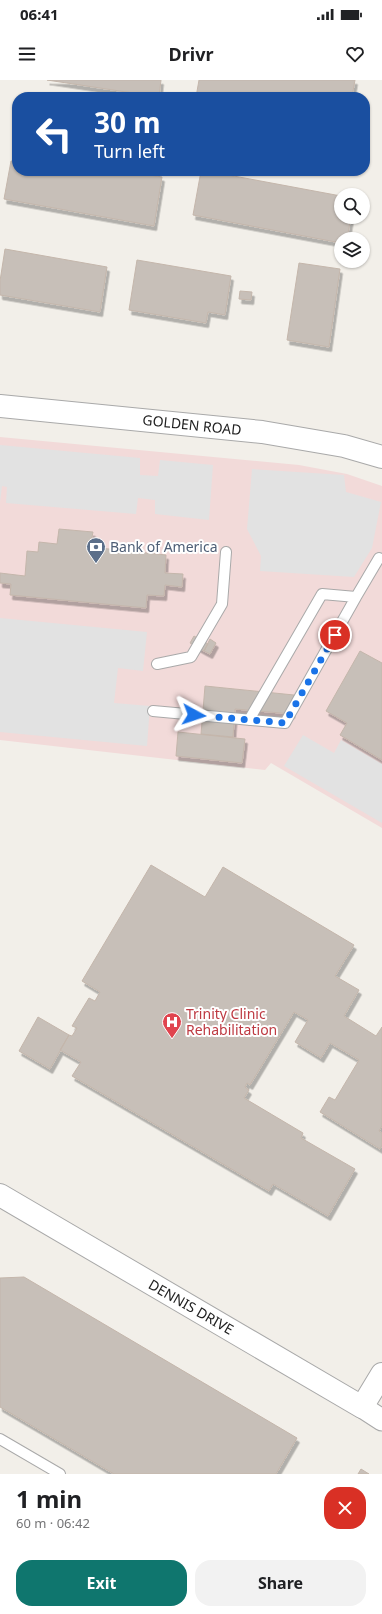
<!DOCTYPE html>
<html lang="en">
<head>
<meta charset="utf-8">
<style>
  body { margin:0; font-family:"Noto Sans",sans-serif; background:#f2f2f2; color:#202124; height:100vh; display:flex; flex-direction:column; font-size:15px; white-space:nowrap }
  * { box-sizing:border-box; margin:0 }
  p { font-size:13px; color:#757577 }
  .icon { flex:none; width:22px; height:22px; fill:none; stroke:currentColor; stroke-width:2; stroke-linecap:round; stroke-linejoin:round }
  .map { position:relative; height:1394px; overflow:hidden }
  .drawer { display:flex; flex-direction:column; background:#fff; flex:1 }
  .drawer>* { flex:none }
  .banner { position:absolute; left:12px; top:12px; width:358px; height:84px; border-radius:16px; box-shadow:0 1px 3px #0004; background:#1a4fa0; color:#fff; overflow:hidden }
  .controls { position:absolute; left:334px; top:108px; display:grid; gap:8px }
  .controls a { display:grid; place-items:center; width:36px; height:36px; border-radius:50%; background:#fff; box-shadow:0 1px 3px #0004; font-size:20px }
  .pin { position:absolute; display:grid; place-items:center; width:34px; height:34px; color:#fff; margin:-17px; border:2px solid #fff; border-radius:50%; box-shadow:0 1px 4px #0007 }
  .me { position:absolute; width:44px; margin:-22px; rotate:95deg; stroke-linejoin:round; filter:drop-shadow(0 0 3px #0008) }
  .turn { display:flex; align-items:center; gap:14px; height:84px; padding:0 16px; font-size:18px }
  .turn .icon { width:52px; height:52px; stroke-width:2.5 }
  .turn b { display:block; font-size:28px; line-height:34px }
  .round { display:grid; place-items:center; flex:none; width:42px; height:42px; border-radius:16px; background:#f2f2f2 }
  .headline { display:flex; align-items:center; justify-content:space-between; height:68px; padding:0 16px }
  h1 { font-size:24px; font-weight:700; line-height:30px }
  .button { display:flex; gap:8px; margin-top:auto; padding:8px 16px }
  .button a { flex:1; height:46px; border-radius:16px; background:#0f766e; color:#fff; font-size:16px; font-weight:700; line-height:46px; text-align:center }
  .button a+a { background:#f2f2f2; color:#202124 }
  .status { display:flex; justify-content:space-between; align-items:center; height:28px; padding:0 20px; background:#fff; direction:ltr }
  .status svg { height:11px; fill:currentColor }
  header { display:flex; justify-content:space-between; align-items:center; height:52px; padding:0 16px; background:#fff; font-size:18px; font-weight:700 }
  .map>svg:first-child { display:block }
  .commercial { fill:#f2dad9 }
  .parking { fill:#e2e2e2 }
  .building { fill:#c7bfb8; stroke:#c4b6ab; filter:url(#shadow) }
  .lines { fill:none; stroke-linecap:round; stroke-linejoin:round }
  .service-casing { stroke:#a9a9a9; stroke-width:12 }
  .minor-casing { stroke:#a9a9a9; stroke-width:23 }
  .tertiary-casing { stroke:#a9a9a9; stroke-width:24 }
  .service { stroke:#fff; stroke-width:10 }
  .minor { stroke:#fff; stroke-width:21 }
  .tertiary { stroke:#fff; stroke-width:22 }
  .route { stroke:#1a73e8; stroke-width:7; stroke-dasharray:0 12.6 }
  .labels { text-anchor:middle; stroke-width:4; stroke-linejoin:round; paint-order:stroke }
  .street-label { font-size:14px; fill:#222; stroke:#fff }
  .service-label { font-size:14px; fill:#4e5e75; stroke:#fff; text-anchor:start }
  .health-label { font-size:14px; fill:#be3a42; stroke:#fff; text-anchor:start }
</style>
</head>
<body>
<div class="status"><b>06:41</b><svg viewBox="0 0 49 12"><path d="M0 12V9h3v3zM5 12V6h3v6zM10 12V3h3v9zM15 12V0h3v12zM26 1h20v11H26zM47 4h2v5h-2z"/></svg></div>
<header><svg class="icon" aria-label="menu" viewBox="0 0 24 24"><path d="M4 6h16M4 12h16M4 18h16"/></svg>Drivr<svg class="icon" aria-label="heart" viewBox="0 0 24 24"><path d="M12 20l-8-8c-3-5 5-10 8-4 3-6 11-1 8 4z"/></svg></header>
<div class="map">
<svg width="382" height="1394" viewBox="0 0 382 1394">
  <defs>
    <filter id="shadow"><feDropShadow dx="2.5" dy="4.5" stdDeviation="0" flood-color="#0004"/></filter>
  </defs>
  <rect width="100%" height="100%" fill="#f2efe9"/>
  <path class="commercial" d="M0,357L299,385L347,394L382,406V748L271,683L265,690L0,660Z"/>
  <path class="parking" d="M0,365L140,378V395L158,396L160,380L213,385L209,440L155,434V420L138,418L136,434L6,423L7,407L2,406L0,422Z
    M252,389L344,395L346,412L381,422L372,468L354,497L260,491L261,476L247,449Z
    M0,538L147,552L143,591L118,588L114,623L150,626L147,666L0,652Z
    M303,655L334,673L341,660L382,684V743L284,686Z"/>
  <path class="building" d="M47,0H161L159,17Z
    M199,0H355L352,17H240L227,15L226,17H196Z
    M11,81L17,82V91H127L162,97L154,146L4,119Z
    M201,91H207L341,116V137H351L347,159H341V163L193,135Z
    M5,169L107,187L100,232L0,215V201Z
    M137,180L231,196L225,235L208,232L206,243L129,230Z
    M299,183L340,189L329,267L287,260Z
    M240,211L252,212L251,220L239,219Z
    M59,449L93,452L90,467L166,475L165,493L183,494L182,507L165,505L164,516L147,515L146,528L10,515L11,504L0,503V493L25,496L27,471L38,472L39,462L57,464Z
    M194,556L208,564L204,571L190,563Z
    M210,559L216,563L210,574L204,571Z
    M360,571L382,583V680L340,655L347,643L326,631Z
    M205,606L294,615L292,634L235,629L233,657L201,654Z
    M178,652L245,659L242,683L176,676Z
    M151,785L205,817L223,787L354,865L335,896L359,910L344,936L376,956L382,947V1046L379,1051L382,1053V1065L380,1069L320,1032L329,1017L335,1020L359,980L330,963L321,978L295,962L308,940L294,932L250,1005L247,1003L245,1007L249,1010L244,1018L303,1053L301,1058L355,1089L328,1136L273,1104L269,1111L72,996L81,982L60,970L69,955L72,956L77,948L72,946L89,918L95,921L100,912L82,901Z
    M38,937L69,955L50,989L19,971Z
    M24,1197L297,1358L276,1394H114L0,1327V1198Z
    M361,1389L369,1394H358Z"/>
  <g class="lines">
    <defs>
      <path id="service" d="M157,584L191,577L222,524L226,472
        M153,631L285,643L356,517
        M249,640L322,514L356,517L379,478
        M0,1359L60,1394"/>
      <path id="minor" d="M362,1327L382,1340"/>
      <path id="tertiary" d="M0,326L262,352L344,366L382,377
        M0,1115L362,1327L382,1294"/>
    </defs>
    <use href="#service" class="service-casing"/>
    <use href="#minor" class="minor-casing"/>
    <use href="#tertiary" class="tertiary-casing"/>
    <use href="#service" class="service"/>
    <use href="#minor" class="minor"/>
    <use href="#tertiary" class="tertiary"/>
  </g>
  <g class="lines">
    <path class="route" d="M194,635L285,643L335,555"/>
  </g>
  <defs>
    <symbol id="bank-pin" viewBox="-11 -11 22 30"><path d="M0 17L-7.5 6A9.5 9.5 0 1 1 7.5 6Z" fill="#5c6f8a" stroke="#fff"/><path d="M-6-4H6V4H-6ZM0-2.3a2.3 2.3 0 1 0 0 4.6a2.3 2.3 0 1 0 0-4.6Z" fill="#fff"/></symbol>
    <symbol id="hospital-pin" viewBox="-11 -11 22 30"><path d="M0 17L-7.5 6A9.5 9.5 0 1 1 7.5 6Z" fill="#e0444e" stroke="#fff"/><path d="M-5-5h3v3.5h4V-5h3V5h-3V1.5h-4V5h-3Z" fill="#fff"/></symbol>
  </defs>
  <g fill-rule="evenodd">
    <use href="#bank-pin" x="85" y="456" width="22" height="30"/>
    <use href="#hospital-pin" x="161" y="931" width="22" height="30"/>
  </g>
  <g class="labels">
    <g class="street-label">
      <text transform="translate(192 345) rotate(6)" y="5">GOLDEN ROAD</text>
      <text transform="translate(191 1227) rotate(30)" y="5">DENNIS DRIVE</text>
    </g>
    <g class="service-label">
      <text x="110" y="472">Bank of America</text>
    </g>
    <g class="health-label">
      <text x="186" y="939">Trinity Clinic<tspan x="186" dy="16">Rehabilitation</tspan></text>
    </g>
  </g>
</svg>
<div class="controls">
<a><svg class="icon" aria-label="search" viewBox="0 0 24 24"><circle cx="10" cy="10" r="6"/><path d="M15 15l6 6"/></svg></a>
<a><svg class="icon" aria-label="layers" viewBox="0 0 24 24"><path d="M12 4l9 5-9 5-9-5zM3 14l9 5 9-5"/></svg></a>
</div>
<div class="pin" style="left:335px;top:555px;background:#d93025"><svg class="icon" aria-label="arrive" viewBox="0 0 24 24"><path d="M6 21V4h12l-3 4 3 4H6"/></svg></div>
<svg class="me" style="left:194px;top:635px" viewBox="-20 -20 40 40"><path d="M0-17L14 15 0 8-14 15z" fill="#1a73e8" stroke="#fff" stroke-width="4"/></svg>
<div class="banner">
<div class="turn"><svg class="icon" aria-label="left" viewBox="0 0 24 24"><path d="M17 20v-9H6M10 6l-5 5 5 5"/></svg><div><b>30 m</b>Turn left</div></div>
</div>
</div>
<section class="drawer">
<div class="headline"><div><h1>1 min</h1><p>60 m · 06:42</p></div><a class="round" style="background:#d93025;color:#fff"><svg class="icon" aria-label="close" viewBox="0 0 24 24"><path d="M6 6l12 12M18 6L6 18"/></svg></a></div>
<div class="button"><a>Exit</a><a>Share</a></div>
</section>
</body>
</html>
